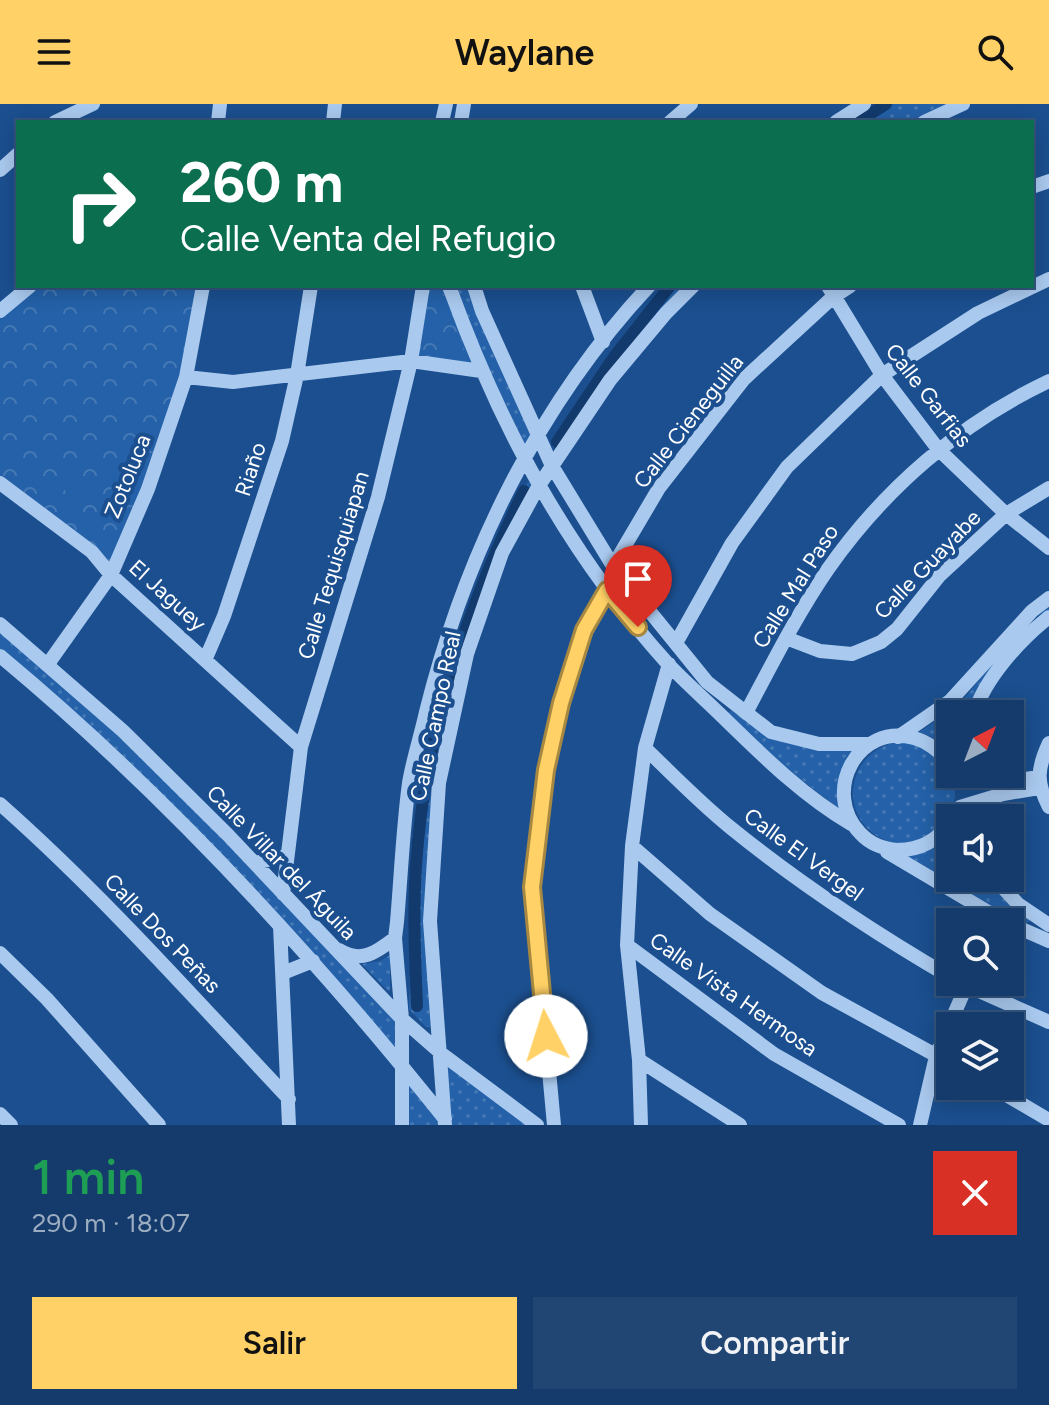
<!DOCTYPE html>
<html lang="es">
<head>
<meta charset="utf-8">
<style>
  body { margin:0; font-family:Figtree,sans-serif; background:#214673; color:#f1f3f6; height:100vh; display:flex; flex-direction:column; font-size:30px; white-space:nowrap }
  * { box-sizing:border-box; margin:0 }
  p { font-size:26px; color:#9dadc1 }
  .icon { flex:none; width:44px; height:44px; fill:none; stroke:currentColor; stroke-width:2; stroke-linecap:round; stroke-linejoin:round }
  .map { position:relative; height:1021px; overflow:hidden }
  .drawer { display:flex; flex-direction:column; background:#143b6b; flex:1 }
  .drawer>* { flex:none }
  .banner { position:absolute; left:16px; top:16px; width:1018px; height:168px; border-radius:0px; box-shadow:0 4px 20px #0003,0 0 0 2px #33557e; background:#0b6e4f; color:#fff; overflow:hidden }
  .needle { width:52px; rotate:42deg }
  .fabs { position:absolute; left:936px; top:596px; display:grid; gap:16px }
  .fabs a { display:grid; place-items:center; width:88px; height:88px; border-radius:0px; background:#143b6b; box-shadow:0 4px 20px #0003,0 0 0 2px #33557e; font-size:40px }
  .pin { position:absolute; display:grid; place-items:center; width:68px; height:68px; color:#fff; margin:-82px -34px; border-radius:50% 50% 50% 0; rotate:-45deg; box-shadow:0 0 8px #0007 }
  .pin .icon { rotate:45deg }
  .me { position:absolute; width:88px; margin:-44px; rotate:355deg; stroke-linejoin:round; filter:drop-shadow(0 0 6px #0008) }
  .turn { display:flex; align-items:center; gap:28px; height:168px; padding:0 32px; font-size:36px }
  .turn .icon { width:104px; height:104px; stroke-width:2.5 }
  .turn b { display:block; font-size:56px; line-height:68px }
  .round { display:grid; place-items:center; flex:none; width:84px; height:84px; border-radius:0px; background:#214673 }
  .headline { display:flex; align-items:center; justify-content:space-between; height:136px; padding:0 32px }
  h1 { font-size:48px; font-weight:600; line-height:60px; color:#1e9e55 }
  .primary-button { display:flex; gap:16px; margin-top:auto; padding:16px 32px }
  .primary-button a { flex:1; height:92px; border-radius:0px; background:#ffd166; color:#111; font-size:32px; font-weight:600; line-height:92px; text-align:center }
  .primary-button a+a { background:#214673; color:#f1f3f6 }
  header { display:flex; justify-content:space-between; align-items:center; height:104px; padding:0 32px; background:#ffd166; color:#111; font-size:36px; font-weight:600 }
  .map>svg:first-child { display:block }
  .grass { fill:url(#grass-dots) }
  .park { fill:url(#park-crowns) }
  .garden { fill:#2461a8 }
  .lines { fill:none; stroke-linecap:round; stroke-linejoin:round }
  .canal { stroke:#123a6d; stroke-width:12 }
  .minor { stroke:#a9c9ee; stroke-width:14 }
  .route-casing { stroke:#a68842; stroke-width:20 }
  .route { stroke:#ffd166; stroke-width:14 }
  .labels { text-anchor:middle; stroke-width:8; stroke-linejoin:round; paint-order:stroke }
  .street-label { font-size:22px; fill:#fff; stroke:#1b4f8f }
</style>
</head>
<body>
<header><svg class="icon" aria-label="menu" viewBox="0 0 24 24"><path d="M4 6h16M4 12h16M4 18h16"/></svg>Waylane<svg class="icon" aria-label="search" viewBox="0 0 24 24"><circle cx="10" cy="10" r="6"/><path d="M15 15l6 6"/></svg></header>
<div class="map">
<svg width="1049" height="1021" viewBox="0 0 1049 1021">
  <defs>
    <pattern id="grass-dots" width="8" height="8" patternUnits="userSpaceOnUse" patternTransform="scale(2)"><rect width="8" height="8" fill="#2461a8"/><path d="M2 2h.1M6 6h.1" fill="none" stroke="#4579b5" stroke-width="1.8" stroke-linecap="round"/></pattern>
    <pattern id="park-crowns" width="20" height="18" patternUnits="userSpaceOnUse" patternTransform="scale(2)"><rect width="20" height="18" fill="#2461a8"/><path d="M2 6a3 3 0 1 1 6 0M12 15a3 3 0 1 1 6 0" fill="none" stroke="#4579b5"/></pattern>
  </defs>
  <rect width="100%" height="100%" fill="#1b4f8f"/>
  <path class="grass" d="M883,0H950L913,18H856Z
    M423,182H474L537,331L522,354L481,267L411,257Z
    M664,182H686L559,342L555,341V335L639,213Z
    M528,378L531,379L500,446L435,692L434,918L430,923H426L409,905C412,852 407,799 411,747C419,655 446,562 481,477C495,444 506,406 528,378Z
    M1049,501V505C1018,537 987,569 967,610H950V647L930,632L919,628L951,607L966,592L992,560Z
    M0,520L64,573L402,915L401,961L444,1015L442,950L537,1021H402L401,961L210,748L0,552Z
    M732,606C774,640 805,639 855,647L843,708L784,662L727,609Z
    M853 689a51 51 0 1 1 102 0a51 51 0 1 1-102 0Z
    M950,731V774H989L1030,817L1026,819L1000,808L907,752L938,742Z
    M390,851V887H388L362,860L380,857Z"/>
  <path class="park" d="M30,182H203L186,273L111,471L0,379V207Z
    M432,182H441L469,258L420,250Z"/>
  <path class="garden" d="M63,365L85,383L76,395L53,377Z"/>
  <g class="lines">
    <path class="canal" d="M858,18L886,0
      M557,338L614,253L670,182
      M417,902C415,855 413,808 416,761C425,628 466,506 524,387"/>
    <path class="minor" d="M55,18L93,0
      M218,18L220,0
      M333,18L335,0
      M442,18L446,0
      M461,18L464,0
      M670,18L691,0
      M836,18L864,0
      M924,18L963,0
      M0,66L18,50
      M1032,83L1049,77
      M449,182C500,323 567,448 668,560C687,580 709,599 729,619C767,656 805,693 851,720
      M474,182L482,207L552,362L613,462L707,578L771,628L819,640H870
      M582,182L603,238
      M828,182L882,271L938,345L1006,410L1049,444
      M0,207L30,182
      M186,273L233,278L411,257L481,267
      M0,379L92,448L111,471L301,643
      M613,462L659,384L744,275L833,193L850,182
      M0,520L123,627L228,731L402,915L442,950L537,1021
      M786,534L820,547L852,550L881,538L897,525L940,471L1006,410L1049,384
      M676,539L732,439L787,363L882,271L978,209L1049,175
      M0,552C165,689 311,848 445,1015
      M206,554L224,512L282,337L297,271L311,182
      M48,560L111,471L148,385L186,273L203,182
      M746,609C772,560 797,510 828,465C884,385 960,319 1049,277
      M974,610C985,574 1020,536 1049,513
      M898,633L950,597L1032,507L1049,494
      M1049,639C1037,665 1036,678 1049,703
      M645,644C673,671 701,700 731,724C800,780 873,828 950,873
      M950,658C939,648 929,638 914,634C858,618 821,688 860,729C870,740 883,745 898,746C920,746 938,736 950,718
      M958,675L996,679L1039,673
      M0,700C103,791 195,895 289,995
      M960,703L1003,690L1039,684
      M632,742L710,810L822,889L950,959
      M887,748L1005,818
      M255,759L286,752
      M994,774L1018,800L1049,821
      M283,790L301,643L378,393L411,257L423,182
      M1010,820L1049,837
      M280,822L289,1021
      M627,841L774,950L899,1021
      M339,846C361,860 377,848 395,834
      M0,849L47,895L159,1021
      M283,869L313,857
      M959,878L1049,918
      M639,956L740,1021
      M991,982L1049,1016
      M0,1010L11,1021
      M402,1021V915L395,834L397,818C401,771 403,724 409,679C413,655 421,631 426,608C465,451 538,301 649,182
      M445,1021L430,817L439,679L467,550L502,449L538,383L610,276L666,209L693,182
      M554,1021L532,783L546,666L561,599L584,526L607,486
      M641,1021L639,956L627,841L632,742L645,644L669,560
      M920,1021L936,952L968,878"/>
  </g>
  <g class="lines">
    <defs>
      <path id="route" d="M546,932L532,783L546,666L561,599L584,526L607,486L638,523"/>
    </defs>
    <use href="#route" class="route-casing"/>
    <use href="#route" class="route"/>
  </g>
  <g class="labels">
    <g class="street-label">
      <text transform="translate(929 291) rotate(52)" y="8">Calle Garfias</text>
      <text transform="translate(688 317) rotate(-52)" y="8">Calle Cieneguilla</text>
      <text transform="translate(250 365) rotate(-72)" y="8">Riaño</text>
      <text transform="translate(127 372) rotate(-68)" y="8">Zotoluca</text>
      <text transform="translate(927 460) rotate(-46)" y="8">Calle Guayabe</text>
      <text transform="translate(333 461) rotate(-73)" y="8">Calle Tequisquiapan</text>
      <text transform="translate(795 482) rotate(-58)" y="8">Calle Mal Paso</text>
      <text transform="translate(168 491) rotate(42)" y="8">El Jaguey</text>
      <text transform="translate(435 612) rotate(-78)" y="8">Calle Campo Real</text>
      <text transform="translate(804 750) rotate(36)" y="8">Calle El Vergel</text>
      <text transform="translate(282 758) rotate(46)" y="8">Calle Villar del Águila</text>
      <text transform="translate(163 829) rotate(46)" y="8">Calle Dos Peñas</text>
      <text transform="translate(734 890) rotate(35)" y="8">Calle Vista Hermosa</text>
    </g>
  </g>
</svg>
<div class="fabs">
<a><svg class="needle" viewBox="-14 -14 28 28"><path d="M0-13l5 13h-10z" fill="#e53935"/><path d="M0 13l5-13h-10z" fill="#9dadc1"/></svg></a>
<a><svg class="icon" aria-label="sound" viewBox="0 0 24 24"><path d="M4 9h4l5-4v14l-5-4H4zM17 9q2 3 0 6"/></svg></a>
<a><svg class="icon" aria-label="search" viewBox="0 0 24 24"><circle cx="10" cy="10" r="6"/><path d="M15 15l6 6"/></svg></a>
<a><svg class="icon" aria-label="layers" viewBox="0 0 24 24"><path d="M12 4l9 5-9 5-9-5zM3 14l9 5 9-5"/></svg></a>
</div>
<div class="pin" style="left:638px;top:523px;background:#d93025"><svg class="icon" aria-label="arrive" viewBox="0 0 24 24"><path d="M6 21V4h12l-3 4 3 4H6"/></svg></div>
<svg class="me" style="left:546px;top:932px" viewBox="-20 -20 40 40"><circle r="19" fill="#fff"/><path d="M0-13L10 11 0 6-10 11z" fill="#ffd166"/></svg>
<div class="banner">
<div class="turn"><svg class="icon" aria-label="right" viewBox="0 0 24 24"><path d="M7 20v-9h11M14 6l5 5-5 5"/></svg><div><b>260 m</b>Calle Venta del Refugio</div></div>
</div>
</div>
<section class="drawer">
<div class="headline"><div><h1>1 min</h1><p>290 m · 18:07</p></div><a class="round" style="background:#d93025;color:#fff"><svg class="icon" aria-label="close" viewBox="0 0 24 24"><path d="M6 6l12 12M18 6L6 18"/></svg></a></div>
<div class="primary-button"><a>Salir</a><a>Compartir</a></div>
</section>
</body>
</html>
